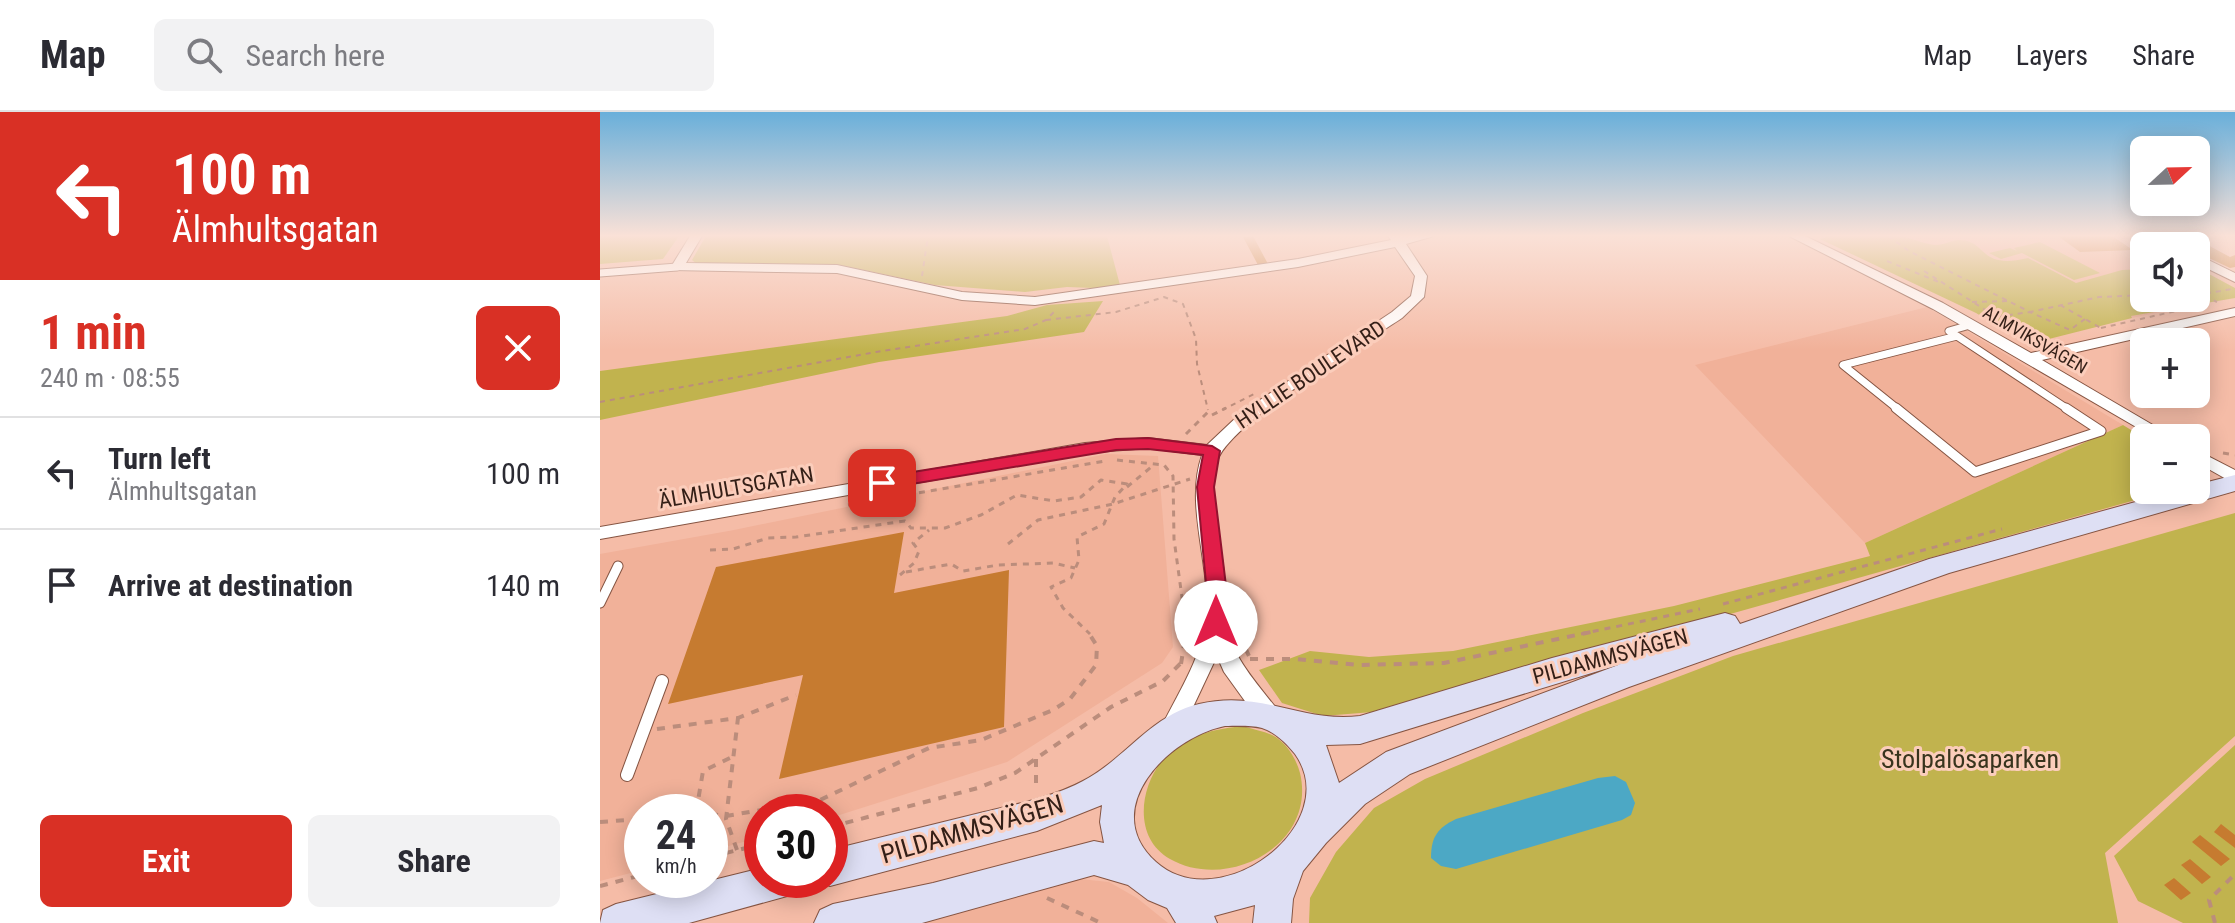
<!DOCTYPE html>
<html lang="en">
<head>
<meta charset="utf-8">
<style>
  body { margin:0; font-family:"Roboto Condensed",sans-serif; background:#f2f2f3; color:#2b2b33; height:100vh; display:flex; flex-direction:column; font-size:30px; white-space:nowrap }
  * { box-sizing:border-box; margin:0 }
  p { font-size:26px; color:#7c7c81 }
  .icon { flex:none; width:44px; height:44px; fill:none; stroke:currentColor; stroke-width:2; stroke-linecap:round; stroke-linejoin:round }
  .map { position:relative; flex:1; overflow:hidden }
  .side { display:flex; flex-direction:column; background:#fff; width:600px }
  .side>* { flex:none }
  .hud { background:#d93025; color:#fff; overflow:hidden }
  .needle { width:52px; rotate:68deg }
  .fabs { position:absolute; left:1530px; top:24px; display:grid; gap:16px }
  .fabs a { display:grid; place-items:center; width:80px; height:80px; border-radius:12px; background:#fff; box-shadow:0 4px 20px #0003; font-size:40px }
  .speed { position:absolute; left:24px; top:682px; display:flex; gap:16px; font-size:40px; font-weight:700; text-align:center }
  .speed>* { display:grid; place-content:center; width:104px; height:104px; border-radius:50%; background:#fff; box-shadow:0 4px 20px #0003; line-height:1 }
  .speed small { font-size:20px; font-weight:400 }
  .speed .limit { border:12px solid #d22; background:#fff; color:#111 }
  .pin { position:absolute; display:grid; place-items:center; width:68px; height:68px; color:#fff; margin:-34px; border-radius:16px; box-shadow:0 4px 12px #0006 }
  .me { position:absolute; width:88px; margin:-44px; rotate:0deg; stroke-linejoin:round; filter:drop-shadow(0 0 6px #0008) }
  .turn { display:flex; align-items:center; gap:28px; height:168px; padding:0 40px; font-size:36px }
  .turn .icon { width:104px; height:104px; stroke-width:2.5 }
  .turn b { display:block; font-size:56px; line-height:68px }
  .round { display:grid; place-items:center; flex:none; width:84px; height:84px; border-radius:12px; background:#f2f2f3 }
  .headline { display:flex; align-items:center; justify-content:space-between; height:136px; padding:0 40px }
  h1 { font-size:48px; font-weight:700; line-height:60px; color:#d93025 }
  .cta { display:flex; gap:16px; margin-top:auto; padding:16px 40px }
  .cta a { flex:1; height:92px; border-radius:12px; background:#d93025; color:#fff; font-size:32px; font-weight:700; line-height:92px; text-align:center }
  .cta a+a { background:#f2f2f3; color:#2b2b33 }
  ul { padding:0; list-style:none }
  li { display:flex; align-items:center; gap:24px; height:112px; padding:0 40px; border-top:2px solid #e1e1e2 }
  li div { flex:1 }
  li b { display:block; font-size:30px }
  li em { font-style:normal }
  header { display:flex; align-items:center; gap:48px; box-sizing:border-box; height:112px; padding:0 40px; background:#fff; border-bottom:2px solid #e1e1e2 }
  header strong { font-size:38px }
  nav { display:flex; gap:44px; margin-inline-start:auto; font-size:28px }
  .search { width:560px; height:72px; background:#f2f2f3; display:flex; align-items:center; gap:20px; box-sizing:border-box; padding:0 28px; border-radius:12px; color:#7c7c81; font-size:30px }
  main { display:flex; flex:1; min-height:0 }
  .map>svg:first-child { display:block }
  .built { fill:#f1b199 }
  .green { fill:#c1b34e }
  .water { fill:#4ca8c5 }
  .building { fill:#c67b30 }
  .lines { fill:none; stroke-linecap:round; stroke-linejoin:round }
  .lane-far2-casing { stroke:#855442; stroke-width:9 }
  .lane-far1-casing { stroke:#855442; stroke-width:11 }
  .lane-casing { stroke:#855442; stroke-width:14 }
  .street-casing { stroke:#855442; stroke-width:2 }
  .secondary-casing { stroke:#855442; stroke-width:2 }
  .path-far2 { stroke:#bb8d7c; stroke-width:2; stroke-dasharray:5 5; stroke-linecap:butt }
  .path-far1 { stroke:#bb8d7c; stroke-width:3; stroke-dasharray:6 6; stroke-linecap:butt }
  .path { stroke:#bb8d7c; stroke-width:4; stroke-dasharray:8 8; stroke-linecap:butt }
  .lane-far2 { stroke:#fff; stroke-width:7 }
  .lane-far1 { stroke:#fff; stroke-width:9 }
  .lane { stroke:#fff; stroke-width:12 }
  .street { fill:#fff; fill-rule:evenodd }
  .secondary { fill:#dedff4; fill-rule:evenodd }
  .route { fill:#e11d48; stroke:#92132f; stroke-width:2 }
  .labels { text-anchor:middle; stroke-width:6; stroke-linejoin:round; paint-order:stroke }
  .far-street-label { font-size:18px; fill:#341f17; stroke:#fbcdbb }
  .street-label { font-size:22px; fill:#341f17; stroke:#fbcdbb }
  .near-park-label { font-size:26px; fill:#38341d; stroke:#fbcdbb }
  .near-street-label { font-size:26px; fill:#341f17; stroke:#fbcdbb }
</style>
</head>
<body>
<header>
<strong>Map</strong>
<div class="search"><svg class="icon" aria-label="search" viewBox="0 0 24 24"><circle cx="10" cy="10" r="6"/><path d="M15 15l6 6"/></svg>Search here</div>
<nav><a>Map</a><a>Layers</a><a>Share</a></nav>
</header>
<main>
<section class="side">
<div class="hud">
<div class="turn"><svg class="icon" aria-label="left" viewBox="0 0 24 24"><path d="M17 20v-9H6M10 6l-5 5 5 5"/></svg><div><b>100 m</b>Älmhultsgatan</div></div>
</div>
<div class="headline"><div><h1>1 min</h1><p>240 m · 08:55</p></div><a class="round" style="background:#d93025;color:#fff"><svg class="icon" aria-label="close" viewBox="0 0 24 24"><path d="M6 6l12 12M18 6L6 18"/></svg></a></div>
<ul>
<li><svg class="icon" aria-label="left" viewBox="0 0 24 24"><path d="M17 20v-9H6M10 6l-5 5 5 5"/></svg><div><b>Turn left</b><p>Älmhultsgatan</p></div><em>100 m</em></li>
<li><svg class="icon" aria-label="arrive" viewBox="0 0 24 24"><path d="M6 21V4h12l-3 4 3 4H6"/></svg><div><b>Arrive at destination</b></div><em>140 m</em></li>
</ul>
<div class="cta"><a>Exit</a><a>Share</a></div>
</section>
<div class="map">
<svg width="1635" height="811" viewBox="0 0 1635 811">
  <rect width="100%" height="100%" fill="#f5bca7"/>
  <path class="built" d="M1282,124H1538L1556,134H1544V186H1596V155L1635,184L1532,206L1495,187Z
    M1327,195L1523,313L1265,431L1095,253Z
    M506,342L558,344L573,535L562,551L407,650L230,706V700H162V725L110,739V700H42V758L0,769V442L134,418Z
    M470,766L509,770L537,786L568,811H314Z"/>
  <path class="green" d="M0,124H79L63,147L0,152Z
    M106,124H507L521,177L467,175L425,180L335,173L240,153H98L92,148Z
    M1228,124C1251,124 1276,122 1298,124C1311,125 1322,132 1335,133C1344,133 1352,128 1360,128C1388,129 1378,158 1428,146L1476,171L1522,158L1544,157V186H1596V155L1635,176V186L1531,204L1532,206L1429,232L1376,201L1220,127Z
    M1440,130L1500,161L1474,168L1422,141L1401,147L1389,141L1410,136L1417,139L1414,136Z
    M503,189L484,220L279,250L0,308V259L407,204L447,193Z
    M1523,313L1544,326V378H1571L785,599L723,604L682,591L659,558L710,539L769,545L853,539L1074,494L1270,444L1265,431Z
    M1635,401V624L1505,741L1518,811H709L710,786L736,740L774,696L825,667L983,601L1133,544Z
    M642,614C652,617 663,619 672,623C686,630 696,646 700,661C717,733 628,780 570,747C527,723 542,657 578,634C599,620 618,617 642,614Z
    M1635,633V811H1583L1538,789L1514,744Z"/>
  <path class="water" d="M1015,664L1026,670L1035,691L1031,703L1022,708L856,757L841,754L831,746C831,724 838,716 856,707L998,666Z"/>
  <path class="building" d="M653,124L668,152L658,153L643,125Z
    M1458,124H1512L1533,138L1480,140Z
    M1564,124H1591L1630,145L1635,143V155L1630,156L1596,140V134H1584Z
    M304,420L294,481L409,458L404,615L179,667L203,563L68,592L116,455Z
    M1621,712L1635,723V736L1614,720Z
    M1600,723L1630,747L1621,754L1592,730Z
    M1590,747L1611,765L1602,772L1581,753Z
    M1574,766L1591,781L1581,788L1564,773Z"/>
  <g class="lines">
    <defs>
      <path id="lane-far2" d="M0,161L77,155
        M1357,224L1469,298
        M1357,224L1349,219L1370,213
        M1299,298L1243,253L1357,224"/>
      <path id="lane-far1" d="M1296,296L1375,360L1501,319L1466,296
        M254,376L258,360
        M0,491L18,454"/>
      <path id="lane" d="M27,663L62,569"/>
      <path id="street" d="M90,124H102L86,151L237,153L362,180L435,185L698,147L791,128L788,124H834L806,132L827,164L824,185L802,206C765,231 626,313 617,350C608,382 618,421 623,453C625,471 624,489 626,507C629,542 656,570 676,596L679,603L676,610L668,612L660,610L624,560L617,544L578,627L570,630L562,627L559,620C576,584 601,548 606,508C612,454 584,395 602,343L548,336L485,341L0,427V415L485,331L548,326L607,333L642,300L792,200L811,184L815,164L795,135L698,155L435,193L362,188L237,161L72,158L71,155Z
        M1189,124H1205L1343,191L1431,241L1635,196V204L1442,248L1575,326H1555L1333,197Z
        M1548,124H1563L1579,134H1564Z
        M1596,142L1635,161V170L1596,151Z
        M1596,338L1635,358V372L1596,350Z"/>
      <path id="secondary" d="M1635,363V379L1349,461L1029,575L810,662L765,692L726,731L703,759L693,787L691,811H653L655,793L614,804L617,811H576L567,796L548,788L528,773L494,763L322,811H214L220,798L233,792L333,771L494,729L504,731L500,710L502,693L437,719L230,774L217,768H230V738C281,725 333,713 384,700C417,692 453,685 483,669C524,648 551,603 599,592C661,577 700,611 760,604L952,546L1125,501L1135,504L1140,512L1329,447L1579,378H1596V373ZM1021,552L786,640L739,671L726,633L760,632ZM625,614C636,614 651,613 662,616C675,620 687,632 695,642C745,712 620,807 556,750C497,697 569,625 625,614Z
        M162,756V768H203L198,781L89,811H0L3,798L16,792Z"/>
    </defs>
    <use href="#lane-far2" class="lane-far2-casing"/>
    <use href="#lane-far1" class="lane-far1-casing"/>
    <use href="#lane" class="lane-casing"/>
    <use href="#street" class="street-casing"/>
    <use href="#secondary" class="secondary-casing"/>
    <path class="path-far2" d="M1288,124L1309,139L1430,200L1499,185L1544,183
      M1287,149L1339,170
      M1324,159L1395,204
      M322,164L328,124
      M1596,179L1617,190
      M1596,183L1632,177
      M1372,190L1408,189
      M1460,193L1501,216
      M1388,206L1430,200L1470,218L1485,207
      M446,208L516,200L564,185L583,192L596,227L597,252L608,298
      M1501,216L1576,199
      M0,290L276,240L425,217L446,208L456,198
      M622,298L654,282"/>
    <path class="path-far1" d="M612,303L626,296
      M586,322L608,300L607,296
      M1623,341L1635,343
      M517,348L564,353L573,364L574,427L587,522
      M527,375L555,352
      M1536,380L1544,377
      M248,393L505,349
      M408,432L438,408L513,392L590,367
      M110,438L133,437L168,426L196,425L305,409L311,416H345L381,403L417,383L454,389L481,385L501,368L527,372L515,385L504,412L477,425L479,448L471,466L451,475L463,496L490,522
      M306,460L351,452L363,459L398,453L453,451L475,456
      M300,463L314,451L319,439L313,431L329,418
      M1123,492L1402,417
      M981,522L1100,497"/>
    <path class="path" d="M639,522L649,544
      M650,547H696L759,553L844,551L991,520
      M581,552L586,520
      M57,617L138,606L196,583
      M436,647V679
      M102,700L98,689L103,659L134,644
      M110,702L126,704L220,688L329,636L381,628L453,598L470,587L496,553L497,534L488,520
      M0,710L42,707
      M230,715L378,676L415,661L511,595L563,569L580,552L585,553
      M137,738L126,707L138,606
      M110,745L162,732
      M0,774L42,763
      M447,786L501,811
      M1615,811L1609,788L1635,762"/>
    <use href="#lane-far2" class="lane-far2"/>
    <use href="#lane-far1" class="lane-far1"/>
    <use href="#lane" class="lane"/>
    <use href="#street" class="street"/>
    <use href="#secondary" class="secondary"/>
  </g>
  <linearGradient id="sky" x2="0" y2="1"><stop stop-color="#69afda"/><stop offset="0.52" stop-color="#fae1d7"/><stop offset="1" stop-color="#fae1d7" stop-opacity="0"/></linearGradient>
  <rect width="1635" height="238" fill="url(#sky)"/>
  <path class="route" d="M548,326L612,334L620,339L614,375L627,482L623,516H609L606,510L607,482L597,375L603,343L548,337L516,338L282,377L273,371L282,365L516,327Z"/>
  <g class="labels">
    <g class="far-street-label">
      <text transform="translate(1435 228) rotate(30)" y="6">ALMVIKSVÄGEN</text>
    </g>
    <g class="street-label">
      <text transform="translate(710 262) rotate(-34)" y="8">HYLLIE BOULEVARD</text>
      <text transform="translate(136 375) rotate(-10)" y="8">ÄLMHULTSGATAN</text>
      <text transform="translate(1010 544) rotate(-15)" y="8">PILDAMMSVÄGEN</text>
    </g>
    <g class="near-park-label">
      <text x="1370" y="656">Stolpalösaparken</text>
    </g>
    <g class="near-street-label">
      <text transform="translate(372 717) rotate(-16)" y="9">PILDAMMSVÄGEN</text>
    </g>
  </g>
</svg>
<div class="fabs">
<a><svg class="needle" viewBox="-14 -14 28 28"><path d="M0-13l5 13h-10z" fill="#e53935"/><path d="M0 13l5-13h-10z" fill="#7c7c81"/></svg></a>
<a><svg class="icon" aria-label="sound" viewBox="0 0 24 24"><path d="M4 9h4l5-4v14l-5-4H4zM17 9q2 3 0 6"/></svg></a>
<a>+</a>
<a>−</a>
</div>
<div class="speed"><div>24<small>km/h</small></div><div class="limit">30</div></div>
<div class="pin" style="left:282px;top:371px;background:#d93025"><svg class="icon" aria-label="arrive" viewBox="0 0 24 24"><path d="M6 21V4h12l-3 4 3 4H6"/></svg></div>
<svg class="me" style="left:616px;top:510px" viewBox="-20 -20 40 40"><circle r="19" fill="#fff"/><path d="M0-13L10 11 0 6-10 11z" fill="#e11d48"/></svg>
</div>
</main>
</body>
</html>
